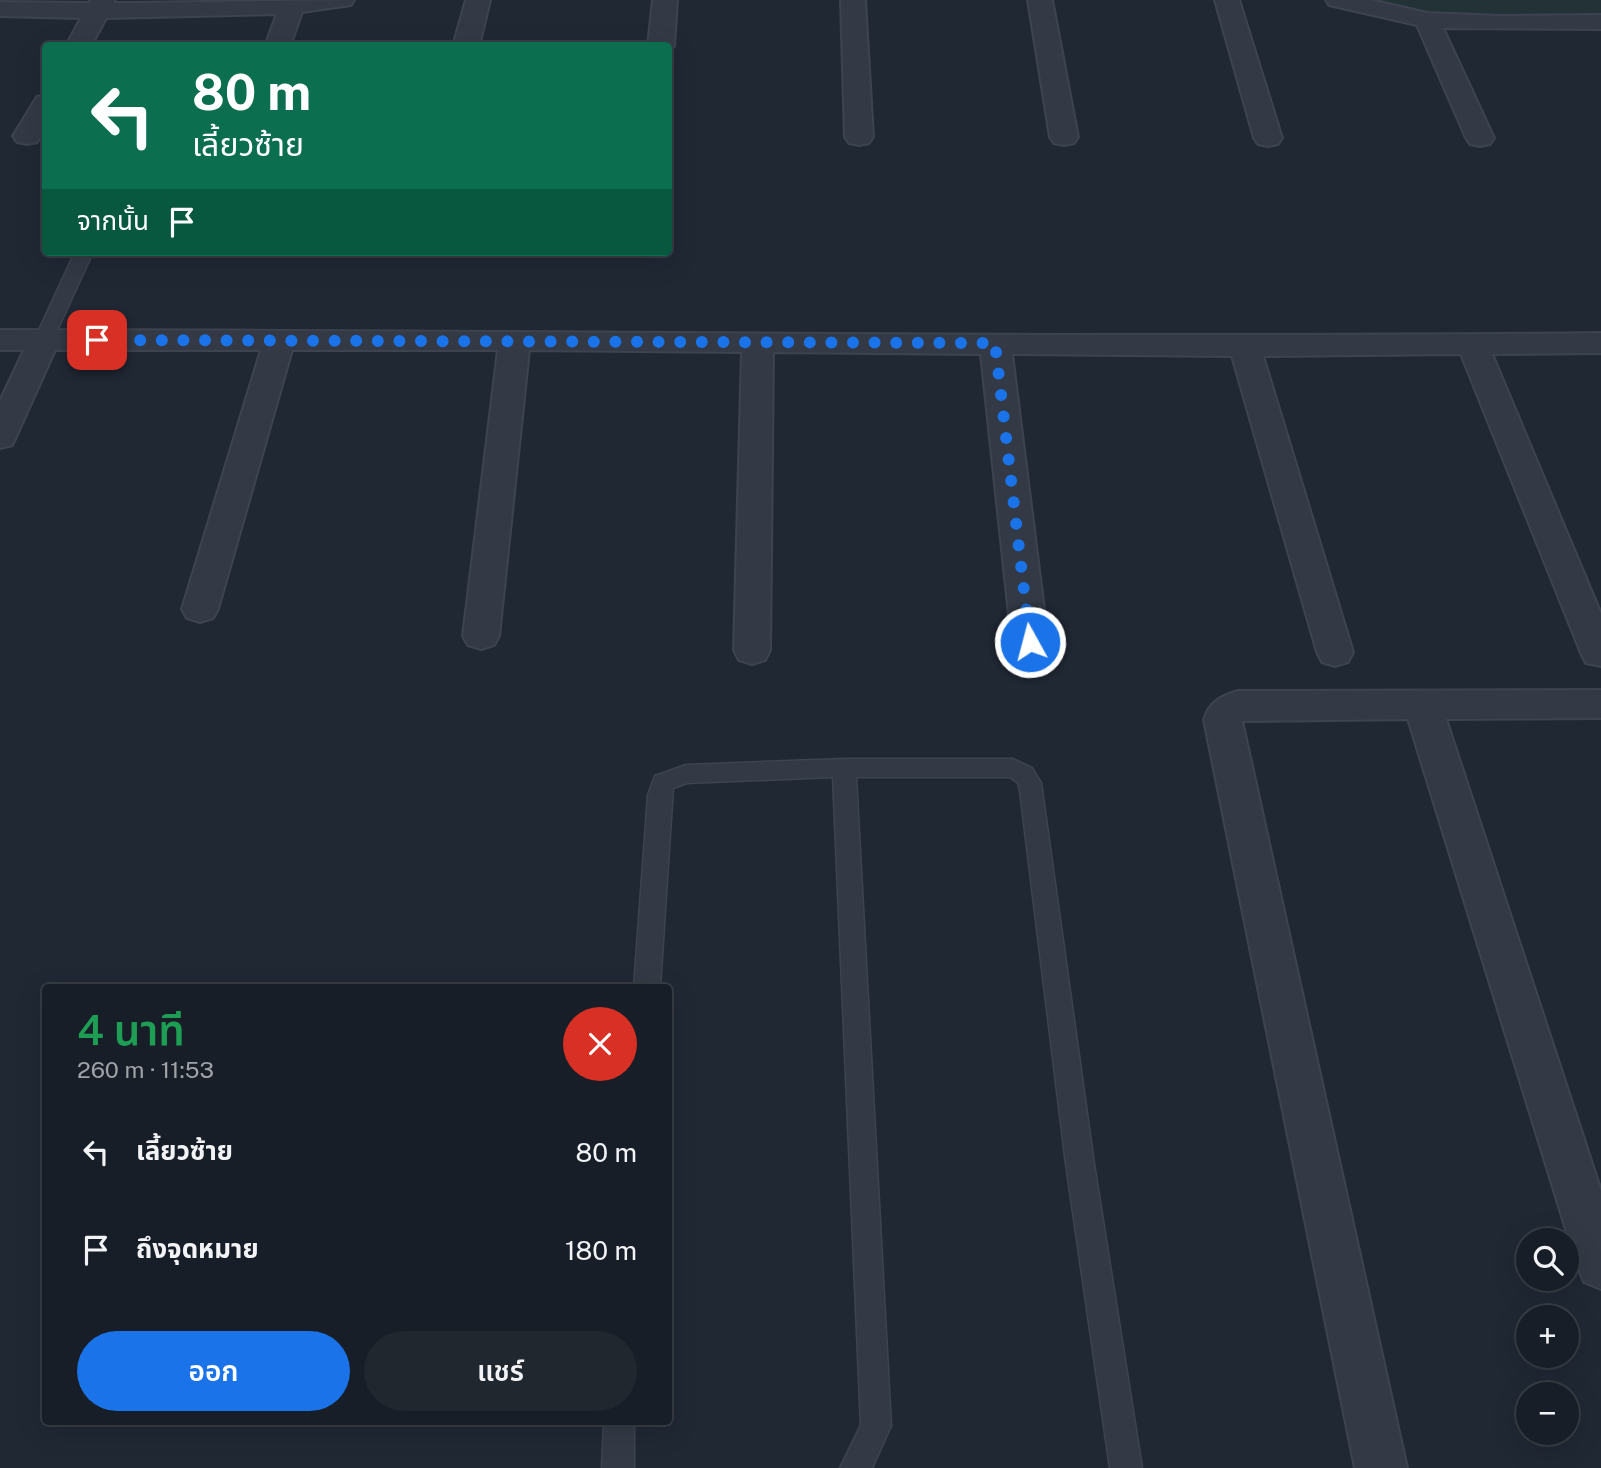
<!DOCTYPE html>
<html lang="th">
<head>
<meta charset="utf-8">
<style>
  body { margin:0; font-family:"Public Sans","Noto Sans Thai",sans-serif; background:#21272f; color:#f1f3f6; height:100vh; display:flex; flex-direction:column; font-size:26px; white-space:nowrap }
  * { box-sizing:border-box; margin:0 }
  p { font-size:23px; color:#9fa2a7 }
  .icon { flex:none; width:38px; height:38px; fill:none; stroke:currentColor; stroke-width:2; stroke-linecap:round; stroke-linejoin:round }
  .map { position:relative; flex:1; overflow:hidden }
  .panel { position:absolute; left:42px; top:984px; width:630px; height:441px; display:flex; flex-direction:column; background:#181e27; border-radius:7px; box-shadow:0 7px 28px #0002,0 0 0 2px #363c44 }
  .panel>* { flex:none }
  .banner { position:absolute; left:42px; top:42px; width:630px; height:214px; border-radius:7px; box-shadow:0 7px 28px #0002,0 0 0 2px #363c44; background:#0b6e4f; color:#fff; overflow:hidden }
  .tools { position:absolute; left:1516px; top:1228px; display:grid; gap:14px }
  .tools a { display:grid; place-items:center; width:63px; height:63px; border-radius:50%; background:#181e27; box-shadow:0 7px 28px #0002,0 0 0 2px #363c44; font-size:35px }
  .pin { position:absolute; display:grid; place-items:center; width:60px; height:60px; color:#fff; margin:-30px; border-radius:14px; box-shadow:0 4px 10px #0006 }
  .me { position:absolute; width:77px; margin:-38px; rotate:353deg; stroke-linejoin:round; filter:drop-shadow(0 0 5px #0008) }
  .turn { display:flex; align-items:center; gap:24px; height:147px; padding:0 35px; font-size:32px }
  .turn .icon { width:91px; height:91px; stroke-width:2.5 }
  .turn b { display:block; font-size:49px; line-height:60px }
  .then { display:flex; align-items:center; height:66px; padding:0 35px; background:#0003; gap:14px; font-size:26px }
  .round { display:grid; place-items:center; flex:none; width:74px; height:74px; border-radius:37px; background:#21272f }
  .summary { display:flex; align-items:center; justify-content:space-between; height:119px; padding:0 35px }
  h1 { font-size:42px; font-weight:600; line-height:52px; color:#1e9e55 }
  .action { display:flex; gap:14px; margin-top:auto; padding:14px 35px }
  .action a { flex:1; height:80px; border-radius:42px; background:#1a73e8; color:#fff; font-size:28px; font-weight:600; line-height:80px; text-align:center }
  .action a+a { background:#21272f; color:#f1f3f6 }
  ul { padding:0; list-style:none }
  li { display:flex; align-items:center; gap:21px; height:98px; padding:0 35px }
  li div { flex:1 }
  li b { display:block; font-size:26px }
  li em { font-style:normal }
  .map>svg:first-child { display:block }
  .green { fill:#223236 }
  .lines { fill:none; stroke-linecap:round; stroke-linejoin:round }
  .lane-casing { stroke:#3d434f; stroke-width:3 }
  .street-casing { stroke:#3d434f; stroke-width:4 }
  .lane { fill:#333a45; fill-rule:evenodd }
  .street { fill:#333a45; fill-rule:evenodd }
  .route { stroke:#1a73e8; stroke-width:12; stroke-dasharray:0 21.6 }
</style>
</head>
<body>
<div class="map">
<svg width="1601" height="1468" viewBox="0 0 1601 1468">
  <rect width="100%" height="100%" fill="#202834"/>
  <path class="green" d="M1364,0H1601V20L1430,15Z"/>
  <g class="lines">
    <defs>
      <path id="lane" d="M75,252H93L53,339L50,343H38L35,339Z
        M844,759H1013L1032,768L1041,783L1094,1164L1142,1468H1110L1066,1164L1020,791L1018,783L1010,777H856L891,1426L872,1468H840L861,1425L833,777L687,783L673,788L660,987H634L648,795L655,776L686,765Z
        M604,1421H634V1468H602Z"/>
      <path id="street" d="M91,0H115L113,3H129L354,0L351,5L302,12L290,46H265L277,14L106,18L91,46H66L81,18L0,16V2L89,3Z
        M466,0H490L479,46H453Z
        M653,0H677L674,46L670,51L668,46H648Z
        M841,0H865L873,137L869,143L859,145L849,143L845,137Z
        M1028,0H1052L1078,137L1074,143L1064,145L1054,143L1050,137Z
        M1215,0H1239L1282,138L1278,144L1268,146L1258,144L1254,138Z
        M1326,0H1371L1427,13L1501,16L1601,15V29L1443,28L1494,138L1490,144L1480,146L1470,144L1466,138L1417,25L1329,5Z
        M46,95C46,113 47,126 37,142L27,144L17,142L13,136L37,97Z
        M0,330C534,330 1067,339 1601,333V353L1492,354L1601,614V666L1586,663L1581,653L1461,354L1263,356L1353,652L1348,662L1335,666L1322,662L1317,652L1232,356L1012,354L1048,642L1043,651L1030,655L1017,651L1012,642L981,354L773,352L770,650L765,660L752,664L739,660L734,650L742,352L529,350L499,636L494,645L481,649L468,645L463,636L498,350H292L218,609L213,618L200,622L187,618L182,609L261,350H55L16,437L12,445L0,448V401L24,350H0Z
        M1601,690V718L1446,719L1601,1191V1289L1584,1282L1577,1265L1408,719L1242,721L1407,1468H1355L1204,720C1209,702 1221,696 1238,691Z"/>
    </defs>
    <use href="#lane" class="lane-casing"/>
    <use href="#street" class="street-casing"/>
    <use href="#lane" class="lane"/>
    <use href="#street" class="street"/>
  </g>
  <g class="lines">
    <path class="route" d="M97,340L995,343L1030,642"/>
  </g>
</svg>
<div class="tools">
<a><svg class="icon" aria-label="search" viewBox="0 0 24 24"><circle cx="10" cy="10" r="6"/><path d="M15 15l6 6"/></svg></a>
<a>+</a>
<a>−</a>
</div>
<div class="pin" style="left:97px;top:340px;background:#d93025"><svg class="icon" aria-label="arrive" viewBox="0 0 24 24"><path d="M6 21V4h12l-3 4 3 4H6"/></svg></div>
<svg class="me" style="left:1030px;top:642px" viewBox="-20 -20 40 40"><circle r="17" fill="#1a73e8" stroke="#fff" stroke-width="3"/><path d="M0-11L8 9 0 5-8 9z" fill="#fff"/></svg>
<div class="banner">
<div class="turn"><svg class="icon" aria-label="left" viewBox="0 0 24 24"><path d="M17 20v-9H6M10 6l-5 5 5 5"/></svg><div><b>80 m</b>เลี้ยวซ้าย</div></div>
<div class="then">จากนั้น<svg class="icon" aria-label="arrive" viewBox="0 0 24 24"><path d="M6 21V4h12l-3 4 3 4H6"/></svg></div>
</div>
<section class="panel">
<div class="summary"><div><h1>4 นาที</h1><p>260 m · 11:53</p></div><a class="round" style="background:#d93025;color:#fff"><svg class="icon" aria-label="close" viewBox="0 0 24 24"><path d="M6 6l12 12M18 6L6 18"/></svg></a></div>
<ul>
<li><svg class="icon" aria-label="left" viewBox="0 0 24 24"><path d="M17 20v-9H6M10 6l-5 5 5 5"/></svg><div><b>เลี้ยวซ้าย</b></div><em>80 m</em></li>
<li><svg class="icon" aria-label="arrive" viewBox="0 0 24 24"><path d="M6 21V4h12l-3 4 3 4H6"/></svg><div><b>ถึงจุดหมาย</b></div><em>180 m</em></li>
</ul>
<div class="action"><a>ออก</a><a>แชร์</a></div>
</section>
</div>
</body>
</html>
